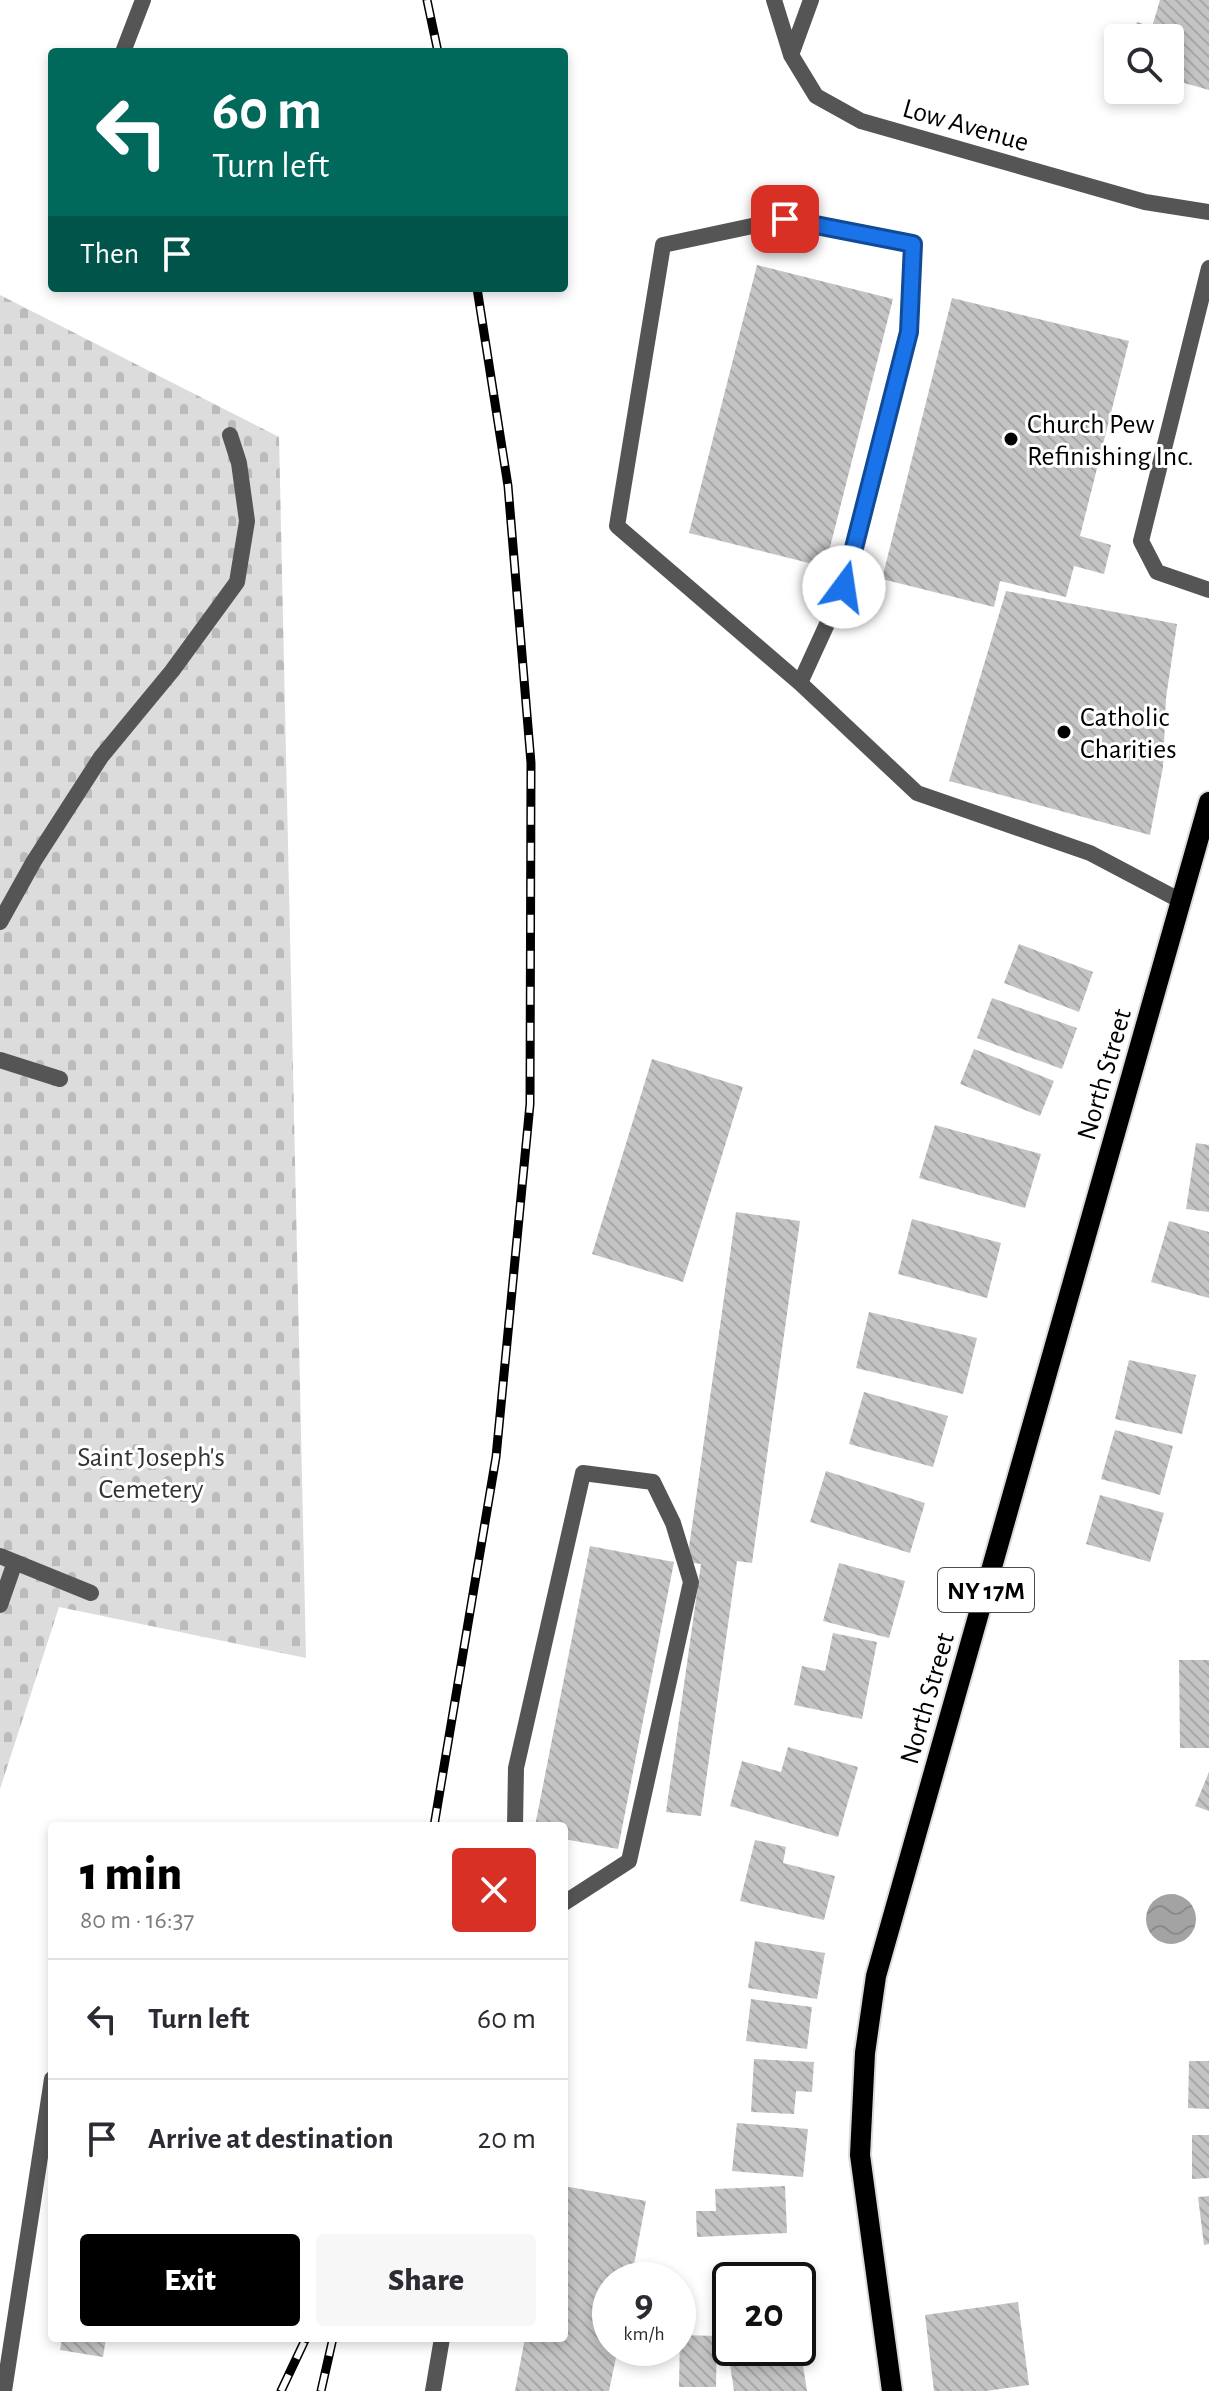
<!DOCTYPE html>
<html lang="en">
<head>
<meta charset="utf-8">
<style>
  body { margin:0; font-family:"Alegreya Sans",sans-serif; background:#f7f7f7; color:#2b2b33; height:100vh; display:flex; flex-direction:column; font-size:30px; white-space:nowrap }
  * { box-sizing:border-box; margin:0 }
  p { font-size:26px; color:#7c7c81 }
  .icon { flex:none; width:44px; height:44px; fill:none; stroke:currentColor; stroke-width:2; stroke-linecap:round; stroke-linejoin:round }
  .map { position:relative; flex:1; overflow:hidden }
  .details { position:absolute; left:48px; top:1822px; width:520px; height:520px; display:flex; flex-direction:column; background:#fff; border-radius:8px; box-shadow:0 4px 12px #0003 }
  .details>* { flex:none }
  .banner { position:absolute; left:48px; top:48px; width:520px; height:244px; border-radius:8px; box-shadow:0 4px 12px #0003; background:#00695c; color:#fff; overflow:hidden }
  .fabs { position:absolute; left:1104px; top:24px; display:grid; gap:16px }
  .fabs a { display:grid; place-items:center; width:80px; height:80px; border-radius:8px; background:#fff; box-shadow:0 4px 12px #0003; font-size:40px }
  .speed { position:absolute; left:592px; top:2262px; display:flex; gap:16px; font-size:40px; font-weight:700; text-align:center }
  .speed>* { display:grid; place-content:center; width:104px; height:104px; border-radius:50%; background:#fff; box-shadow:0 4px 12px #0003; line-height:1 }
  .speed small { font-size:20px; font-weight:400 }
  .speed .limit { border:4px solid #111; border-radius:12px; background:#fff; color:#111 }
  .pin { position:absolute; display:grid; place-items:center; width:68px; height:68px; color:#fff; margin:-34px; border-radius:16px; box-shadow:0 4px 12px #0006 }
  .me { position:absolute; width:88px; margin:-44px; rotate:14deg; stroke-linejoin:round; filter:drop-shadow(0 0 6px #0008) }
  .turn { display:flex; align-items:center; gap:28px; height:168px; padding:0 32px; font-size:36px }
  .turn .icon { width:104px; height:104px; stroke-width:2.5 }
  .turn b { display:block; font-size:56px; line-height:68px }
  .then { display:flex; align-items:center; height:76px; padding:0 32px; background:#0003; gap:16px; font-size:30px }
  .round { display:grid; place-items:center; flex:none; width:84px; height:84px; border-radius:8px; background:#f7f7f7 }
  .headline { display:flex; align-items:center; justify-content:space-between; height:136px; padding:0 32px }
  h1 { font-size:48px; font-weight:800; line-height:60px; color:#000 }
  .cta { display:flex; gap:16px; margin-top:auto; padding:16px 32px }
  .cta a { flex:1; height:92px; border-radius:8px; background:#000; color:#fff; font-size:32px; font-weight:800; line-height:92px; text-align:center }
  .cta a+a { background:#f7f7f7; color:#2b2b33 }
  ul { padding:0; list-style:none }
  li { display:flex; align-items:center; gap:24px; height:120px; padding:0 32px; border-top:2px solid #e1e1e2 }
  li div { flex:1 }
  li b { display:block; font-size:30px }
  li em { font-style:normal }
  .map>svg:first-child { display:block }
  .cemetery { fill:url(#cemetery-stones) }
  .water { fill:url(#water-waves) }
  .building { fill:url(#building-back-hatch) }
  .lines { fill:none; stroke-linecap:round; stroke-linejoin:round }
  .primary-casing { stroke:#dbdbdb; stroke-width:24 }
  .lane { stroke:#555; stroke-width:16 }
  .street { stroke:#555; stroke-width:16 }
  .primary { stroke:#000; stroke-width:20 }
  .rail-casing { stroke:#000; stroke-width:9 }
  .rail { stroke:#fff; stroke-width:6; stroke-dasharray:18; stroke-linecap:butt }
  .route-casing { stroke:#114b97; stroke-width:20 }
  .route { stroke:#1a73e8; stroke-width:14 }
  .poi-dot { fill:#000; stroke:#fff; stroke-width:3 }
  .labels { text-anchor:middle; stroke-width:6; stroke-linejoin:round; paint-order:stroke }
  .shield { fill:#fff; stroke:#4c4c4c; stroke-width:2 }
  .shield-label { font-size:26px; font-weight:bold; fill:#000 }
  .street-label { font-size:28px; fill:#000; stroke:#fff }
  .poi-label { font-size:28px; fill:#000; stroke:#fff; text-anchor:start }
  .park-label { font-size:28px; fill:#333; stroke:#fff }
</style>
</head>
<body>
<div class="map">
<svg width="1209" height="2391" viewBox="0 0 1209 2391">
  <defs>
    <pattern id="cemetery-stones" width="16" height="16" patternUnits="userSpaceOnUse" patternTransform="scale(2)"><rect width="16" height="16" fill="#dcdcdc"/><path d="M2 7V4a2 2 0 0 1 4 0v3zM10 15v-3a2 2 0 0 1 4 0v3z" fill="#bbb"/></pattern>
    <pattern id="water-waves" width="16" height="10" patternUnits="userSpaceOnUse" patternTransform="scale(2)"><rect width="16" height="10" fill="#a3a3a3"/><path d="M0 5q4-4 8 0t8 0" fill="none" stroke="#8b8b8b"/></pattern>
    <pattern id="building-back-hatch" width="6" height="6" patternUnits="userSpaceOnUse" patternTransform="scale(2)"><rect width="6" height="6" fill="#c4c4c4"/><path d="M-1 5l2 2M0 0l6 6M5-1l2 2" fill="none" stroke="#a7a7a7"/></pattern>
  </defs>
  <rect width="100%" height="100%" fill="#fff"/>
  <path class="cemetery" d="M0,295L279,437L306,1658L59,1607L0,1789Z"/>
  <path class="water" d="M1146 1919a25 25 0 1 1 50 0a25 25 0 1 1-50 0Z"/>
  <path class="building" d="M1160,0H1209V90L1170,79V38H1132L1137,22L1152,27Z
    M757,265L893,299L825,567L689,533Z
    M952,298L1129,341L1080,536L1111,545L1104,574L1074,566L1066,597L1000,581L994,607L882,579Z
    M1006,591L1177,624L1166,698L1163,767L1150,835L949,781Z
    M1019,944L1093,972L1079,1012L1004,983Z
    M992,998L1077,1028L1062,1069L977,1038Z
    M974,1049L1054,1081L1040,1116L960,1084Z
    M652,1059L743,1087L683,1282L592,1254Z
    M935,1125L1041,1154L1025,1208L919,1178Z
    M1196,1143L1209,1145V1212L1186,1209Z
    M736,1212L800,1221L752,1563L737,1561L701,1816L666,1812L701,1564L687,1562Z
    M912,1219L1001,1243L987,1298L898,1274Z
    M1169,1221L1209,1232V1298L1151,1282Z
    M869,1312L977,1338L963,1394L856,1368Z
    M1129,1360L1196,1375L1182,1434L1115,1419Z
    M864,1392L948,1416L933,1467L849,1444Z
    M1115,1430L1173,1446L1160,1495L1101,1479Z
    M826,1471L925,1503L910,1553L810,1522Z
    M1100,1495L1164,1513L1150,1562L1086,1544Z
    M590,1546L674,1562L618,1849L564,1839V1826H535Z
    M839,1563L905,1581L889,1638L823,1621Z
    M833,1633L877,1642L862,1719L794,1705L802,1666L825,1671Z
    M1179,1660H1209V1748H1180Z
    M788,1747L858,1767L838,1837L730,1806L742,1761L781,1772Z
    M1209,1772V1811L1195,1806Z
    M755,1840L786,1847L783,1863L835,1876L824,1920L740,1901Z
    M755,1941L825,1953L817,1999L748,1988Z
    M751,1999L812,2007L807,2049L746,2041Z
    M754,2059L814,2062L812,2092L796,2091L794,2114L751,2112Z
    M1189,2061H1209V2109L1188,2108Z
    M737,2123L808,2129L803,2177L732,2171Z
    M1192,2135H1209V2178L1192,2179Z
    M564,2186L646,2201L631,2280H610V2348H618L609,2391H515L525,2338H564Z
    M785,2186L787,2233L697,2237L696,2211H716L715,2189Z
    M1209,2196V2244L1204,2245L1198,2197Z
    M1018,2302L1029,2385L986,2391H934L925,2315Z
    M680,2335L717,2336L716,2387H679Z
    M62,2338H106L103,2357L60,2350Z
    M730,2344V2348H763L765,2365L802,2359L807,2391H734L727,2345Z"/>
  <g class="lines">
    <defs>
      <path id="primary" d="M892,2391L860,2155L865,2053L876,1976L1209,802"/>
    </defs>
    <use href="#primary" class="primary-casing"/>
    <path class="lane" d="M123,52L143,0
      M1209,268L1141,541L1157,572L1209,590
      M800,683L844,587L909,332L913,244L785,219L663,245L617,526L800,683L917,793L1090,853L1181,901
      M0,922L34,861L101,757L172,671L237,582L247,521L239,463L230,435
      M0,1060L60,1079
      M0,1556L91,1593
      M0,1605L15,1562
      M515,1826L516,1768L583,1473L653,1482L673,1523L691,1582L629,1861L564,1903
      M433,2391L442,2338"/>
    <path class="street" d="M774,0L791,55L816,96L861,121L1145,202L1209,212
      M791,55L811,0
      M4,2391L52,2079"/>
    <use href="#primary" class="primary"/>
    <defs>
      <path id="rail" d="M427,0L438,52
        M434,1826L496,1457L530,1104L531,763L508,486L477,288
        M281,2391L306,2338
        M321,2391L333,2338"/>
    </defs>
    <use href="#rail" class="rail-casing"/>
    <use href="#rail" class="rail"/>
  </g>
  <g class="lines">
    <defs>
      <path id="route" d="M785,219L913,244L909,332L844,587"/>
    </defs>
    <use href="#route" class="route-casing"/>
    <use href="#route" class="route"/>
  </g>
  <g class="poi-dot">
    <circle cx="1011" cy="439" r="8"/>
    <circle cx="1064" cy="732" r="8"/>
  </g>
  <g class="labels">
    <rect class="shield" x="938" y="1568" width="96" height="44" rx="6"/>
    <g class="shield-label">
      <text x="986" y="1599">NY 17M</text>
    </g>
    <g class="street-label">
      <text transform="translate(966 124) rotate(16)" y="10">Low Avenue</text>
      <text transform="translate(1103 1074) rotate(-74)" y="10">North Street</text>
      <text transform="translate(926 1698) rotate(-74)" y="10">North Street</text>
    </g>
    <g class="poi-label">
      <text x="1027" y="433">Church Pew<tspan x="1027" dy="32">Refinishing Inc.</tspan></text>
      <text x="1080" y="726">Catholic<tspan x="1080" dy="32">Charities</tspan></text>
    </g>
    <g class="park-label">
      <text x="151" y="1466">Saint Joseph's<tspan x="151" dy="32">Cemetery</tspan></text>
    </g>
  </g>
</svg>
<div class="fabs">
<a><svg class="icon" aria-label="search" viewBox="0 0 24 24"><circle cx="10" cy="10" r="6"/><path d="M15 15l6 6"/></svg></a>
</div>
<div class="speed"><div>9<small>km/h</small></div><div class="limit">20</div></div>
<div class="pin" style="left:785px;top:219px;background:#d93025"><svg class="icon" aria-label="arrive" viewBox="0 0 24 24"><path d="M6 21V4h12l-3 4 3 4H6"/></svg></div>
<svg class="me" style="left:844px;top:587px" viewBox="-20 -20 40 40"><circle r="19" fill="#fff"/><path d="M0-13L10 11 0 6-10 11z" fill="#1a73e8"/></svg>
<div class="banner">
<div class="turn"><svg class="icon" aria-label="left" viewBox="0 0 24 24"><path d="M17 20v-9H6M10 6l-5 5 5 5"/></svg><div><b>60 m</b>Turn left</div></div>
<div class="then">Then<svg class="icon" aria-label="arrive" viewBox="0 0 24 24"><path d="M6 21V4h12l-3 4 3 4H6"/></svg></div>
</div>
<section class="details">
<div class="headline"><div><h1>1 min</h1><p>80 m · 16:37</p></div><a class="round" style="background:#d93025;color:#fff"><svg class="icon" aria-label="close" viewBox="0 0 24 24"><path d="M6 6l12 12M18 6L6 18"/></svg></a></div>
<ul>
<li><svg class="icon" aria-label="left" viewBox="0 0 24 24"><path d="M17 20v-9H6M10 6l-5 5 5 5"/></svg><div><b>Turn left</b></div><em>60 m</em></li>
<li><svg class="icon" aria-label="arrive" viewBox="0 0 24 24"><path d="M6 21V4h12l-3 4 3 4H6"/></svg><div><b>Arrive at destination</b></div><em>20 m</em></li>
</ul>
<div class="cta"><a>Exit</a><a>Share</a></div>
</section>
</div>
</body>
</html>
